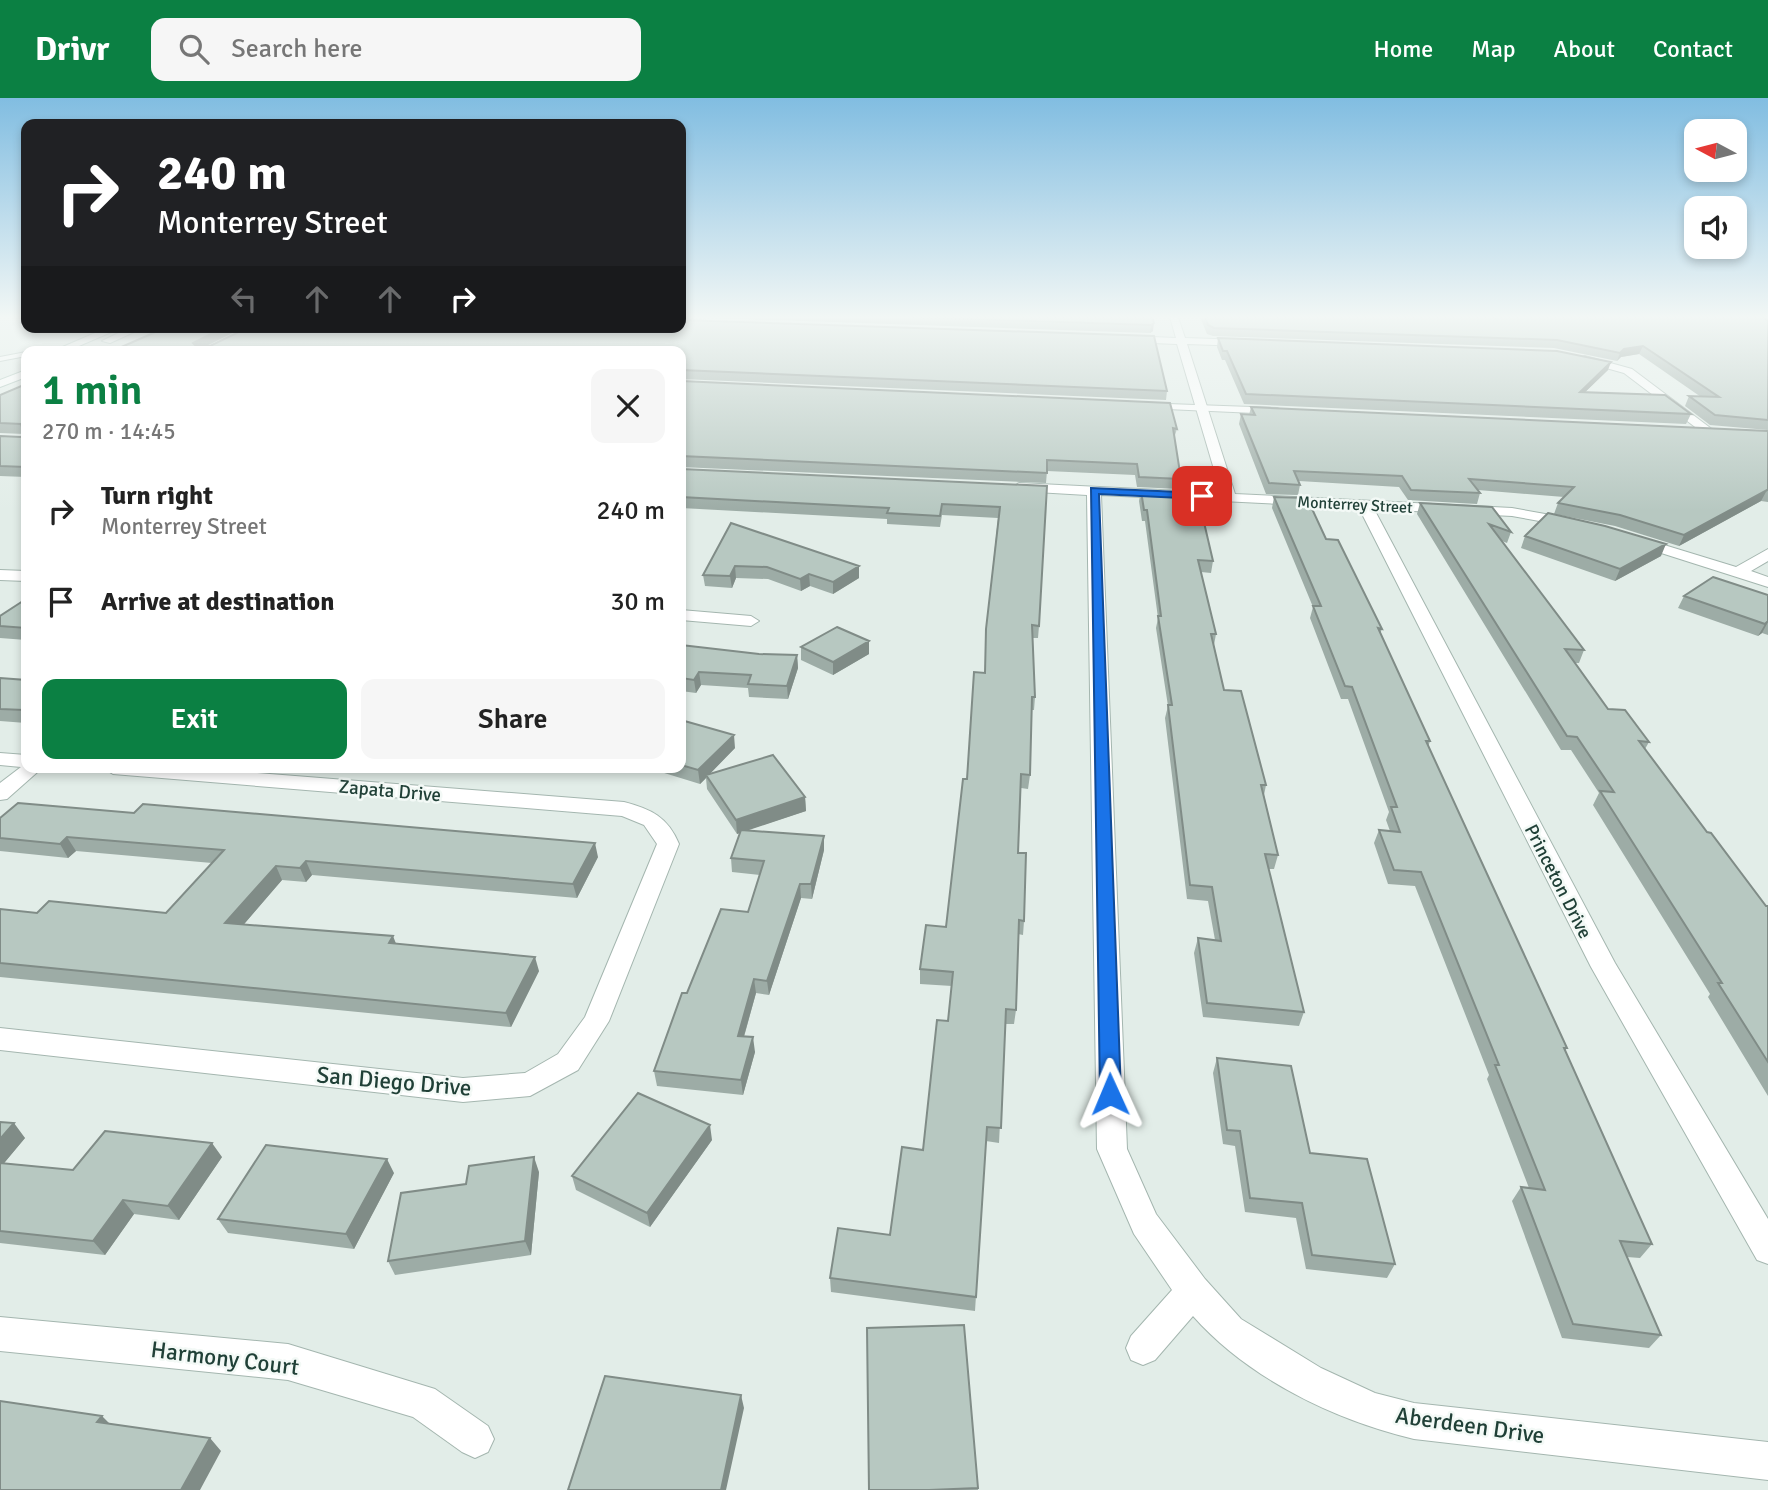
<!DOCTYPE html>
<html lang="en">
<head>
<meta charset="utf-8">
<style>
  body { margin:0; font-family:Signika,sans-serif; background:#f6f6f6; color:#222; height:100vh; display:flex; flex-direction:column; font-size:26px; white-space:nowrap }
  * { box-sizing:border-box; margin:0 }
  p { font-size:23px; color:#767676 }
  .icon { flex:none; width:38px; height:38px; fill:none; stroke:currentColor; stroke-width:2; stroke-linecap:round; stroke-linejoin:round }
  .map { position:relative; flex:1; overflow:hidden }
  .panel { position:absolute; left:21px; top:248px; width:665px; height:427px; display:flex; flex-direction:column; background:#fff; border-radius:14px; box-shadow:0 4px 10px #0003 }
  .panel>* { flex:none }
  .top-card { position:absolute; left:21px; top:21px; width:665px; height:214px; border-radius:14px; box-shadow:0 4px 10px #0003; background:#202124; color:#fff; overflow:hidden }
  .needle { width:46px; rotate:277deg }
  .fabs { position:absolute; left:1684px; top:21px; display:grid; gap:14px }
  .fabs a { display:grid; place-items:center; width:63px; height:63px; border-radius:14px; background:#fff; box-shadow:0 4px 10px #0003; font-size:35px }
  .pin { position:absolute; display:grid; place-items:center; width:60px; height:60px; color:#fff; margin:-30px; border-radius:14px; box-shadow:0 4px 10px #0006 }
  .me { position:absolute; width:77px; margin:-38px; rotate:359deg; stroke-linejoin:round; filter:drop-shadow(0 0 5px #0008) }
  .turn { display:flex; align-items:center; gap:24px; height:147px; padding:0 21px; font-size:32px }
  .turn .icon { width:91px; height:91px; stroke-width:2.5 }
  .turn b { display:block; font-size:49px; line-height:60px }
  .lanes { display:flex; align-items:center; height:66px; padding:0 21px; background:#0003; justify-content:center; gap:35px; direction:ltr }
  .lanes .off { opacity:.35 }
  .round { display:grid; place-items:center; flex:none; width:74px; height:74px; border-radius:14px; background:#f6f6f6 }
  .summary { display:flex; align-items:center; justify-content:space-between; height:119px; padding:0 21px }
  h1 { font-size:42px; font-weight:600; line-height:52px; color:#0b8043 }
  .button { display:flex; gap:14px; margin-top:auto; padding:14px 21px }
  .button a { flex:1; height:80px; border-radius:14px; background:#0b8043; color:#fff; font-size:28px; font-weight:600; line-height:80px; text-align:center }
  .button a+a { background:#f6f6f6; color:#222 }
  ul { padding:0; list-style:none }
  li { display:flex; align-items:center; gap:21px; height:91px; padding:0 21px }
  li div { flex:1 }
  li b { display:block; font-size:26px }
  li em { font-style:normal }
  header { display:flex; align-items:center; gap:42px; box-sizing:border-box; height:98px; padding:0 35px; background:#0b8043; color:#fff }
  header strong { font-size:33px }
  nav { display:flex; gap:38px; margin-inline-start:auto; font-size:24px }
  .search { width:490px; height:63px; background:#f6f6f6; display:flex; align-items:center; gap:18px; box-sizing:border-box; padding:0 24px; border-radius:14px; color:#767676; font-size:26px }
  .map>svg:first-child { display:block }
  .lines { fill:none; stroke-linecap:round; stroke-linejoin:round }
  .service-casing { stroke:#a4b6af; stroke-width:2 }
  .minor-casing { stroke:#a4b6af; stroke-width:2 }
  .tertiary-casing { stroke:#a4b6af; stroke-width:2 }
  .secondary-casing { stroke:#9fbab0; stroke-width:2 }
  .service { fill:#fff; fill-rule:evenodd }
  .minor { fill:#fff; fill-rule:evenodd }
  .tertiary { fill:#fff; fill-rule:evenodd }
  .secondary { fill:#fff; fill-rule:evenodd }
  .wall { fill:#9daca6 }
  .shaded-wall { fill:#808c87 }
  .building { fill:#b7c8c1; stroke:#808c87; stroke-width:2 }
  .route { fill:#1a73e8; stroke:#114b97; stroke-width:2 }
  .labels { text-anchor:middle; stroke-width:5; stroke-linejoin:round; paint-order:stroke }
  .far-street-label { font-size:16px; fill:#204037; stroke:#f3f9f6 }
  .street-label { font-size:19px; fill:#204037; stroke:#f3f9f6 }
  .near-street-label { font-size:23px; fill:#204037; stroke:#f3f9f6 }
</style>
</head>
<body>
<header>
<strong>Drivr</strong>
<div class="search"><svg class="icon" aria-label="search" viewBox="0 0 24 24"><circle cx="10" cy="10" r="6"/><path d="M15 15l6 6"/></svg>Search here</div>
<nav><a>Home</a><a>Map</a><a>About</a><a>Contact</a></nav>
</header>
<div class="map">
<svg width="1768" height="1392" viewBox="0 0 1768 1392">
  <rect width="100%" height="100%" fill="#e2ede8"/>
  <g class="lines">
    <defs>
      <path id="service" d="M26,254V258L0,263V259Z"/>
      <path id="minor" d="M1170,219H1178L1185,240L1245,242L1250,245L1245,248L1187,246L1235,396L1512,410L1573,421L1580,425L1573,429L1512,418L1374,411L1615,865L1768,1121V1166L1757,1162L1591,869L1359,410L1101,397L1127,1051L1156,1116L1205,1181L1241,1221L1321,1270L1375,1295L1414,1305L1768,1344V1382L1414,1341C1334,1322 1248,1280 1193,1218L1155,1262L1143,1267L1131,1262L1126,1250L1131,1238L1172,1192L1134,1136L1097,1051L1087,397L1019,393L1012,389L1019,385L1221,395L1177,246L1127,244L1122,241L1127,238L1176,240Z
        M1585,258L1632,271L1713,332L1703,335L1624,275L1581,263V259Z
        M1638,439L1736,469L1768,451V463L1751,473L1768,479V489L1633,446V440Z
        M0,472L26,473V483L0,482Z
        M681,512L751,518L759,523L751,528L681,522Z
        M0,655L26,657V670H42L7,701L0,702V685L21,669L0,667Z
        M103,670H193L624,704C651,711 668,719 679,746L609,923L578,972L530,998L463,1004L0,952V930L463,980L525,975L558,956L585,919L657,746L644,727L622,718L113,676Z
        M0,1219L288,1246L435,1291L488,1328L494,1341L488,1354L475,1360L462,1354L413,1319L288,1282L0,1253Z"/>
      <path id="tertiary" d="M1140,305L1277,310L1283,313L1277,316L1144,310L1140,309Z"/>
      <path id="secondary" d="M109,229H123L65,254H51Z
        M131,229H145L110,245L102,243Z
        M26,272V279L0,289V282Z"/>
    </defs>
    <use href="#service" class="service-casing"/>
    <use href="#minor" class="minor-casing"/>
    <use href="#tertiary" class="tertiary-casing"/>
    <use href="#secondary" class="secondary-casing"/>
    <use href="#service" class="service"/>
    <use href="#minor" class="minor"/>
    <use href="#tertiary" class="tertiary"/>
    <use href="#secondary" class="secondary"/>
  </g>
  <path class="wall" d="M686,219H1152L1153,233L1150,235Z
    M1200,219H1762L1768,222V332L1710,327L1685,308L1689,298L1701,299L1639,256L1621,259L1617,263L1554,250L1213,238L1207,236Z
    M681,222L1154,238L1167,293L1166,302L681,281V254H110L167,229H244L207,248H210L249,229H681Z
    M1218,240L1608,272L1585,294L1691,316L1686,326L1244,306L1225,262H1222L1217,249Z
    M681,283L1177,331L1174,340L1181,381L1179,391L1137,389L1135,377L1047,373L1046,385L681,369Z
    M26,286V379L0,378V338L21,339L24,336L0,335V297Z
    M1251,309L1768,333V404L1761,403L1679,448L1615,428L1554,416L1558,405L1564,399L1478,392L1480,395L1477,406L1408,402L1399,389L1299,383L1300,387L1298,397L1266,396L1239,326L1241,316L1249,317Z
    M681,371L1047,388L1039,528L1038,540H1032L1035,599L1034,612H1031L1030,677L1028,691L1021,690L1018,755L1024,823L1023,837L1018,836L1016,912L1014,926H1005L999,1045L986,1043L975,1213L831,1194L830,1180L890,1137L923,1052L948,923L952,888L920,886V871L946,829L967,681L985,574L986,531L998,420L942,417L940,429L887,426V421L681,410Z
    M1141,393L1185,403L1213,463L1211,475L1201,474L1216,536L1214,547L1224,592L1266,687L1264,697L1278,757L1274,771H1268L1304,914L1299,928L1203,919L1194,855L1198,840L1215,842L1208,803L1187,801L1165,620L1168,608L1156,530L1158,520L1145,423H1142L1139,403Z
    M1274,399L1326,441L1382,531L1380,536L1430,643L1428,649L1567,950L1565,953L1652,1146L1640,1160L1627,1159L1661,1237L1649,1250L1562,1240L1512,1103L1521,1089L1529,1090L1487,981L1489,977L1415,788L1388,786L1374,745L1379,732L1390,733L1386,722L1389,714L1348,601H1341L1310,520L1313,509L1272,410Z
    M1420,405L1492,409L1511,434L1507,445L1502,443L1584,552L1579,565H1574L1608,611L1649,644L1645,651L1707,734L1766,808H1768V998L1708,899L1710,896L1593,707L1599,695L1571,652H1561L1417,416Z
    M731,425L859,480L833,496L810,488L801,493L768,481L736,480L732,490L705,488L703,477Z
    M1525,438L1661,458L1615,483L1521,450Z
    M1768,497V537L1762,535L1758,538L1678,510L1684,498Z
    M26,501V542L0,540V518Z
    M681,547L759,556L797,557L798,570L788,601L749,599L748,590L701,587L696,595L681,593Z
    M801,549L869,556L833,577L801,562Z
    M0,580L26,582V625L0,623Z
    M681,622L735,650L709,676L805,699L806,713L747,732L824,752L812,801L801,800L769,897L756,895L744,939L755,954L743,997L657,988L654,973L687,895L748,814L760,777L732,774L731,760L740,735L737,736L707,691L706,680L700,686L648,670H681Z
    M0,720L598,759L577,800L312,777L306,784L282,782L244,826L396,846L539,873L511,929L0,879V811L37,815H166L212,765L76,753L68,760L0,753Z
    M1217,960L1310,1055L1395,1166L1387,1180L1306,1171L1296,1120L1245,1114L1235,1048L1223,1046L1213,975Z
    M0,1024L25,1040L4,1065L73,1072L222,1059L179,1122L134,1116L105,1157L0,1145Z
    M712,1042L650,1129L576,1092L572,1078Z
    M539,1074L531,1157L395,1177L388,1163L466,1086Z
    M394,1075L354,1151L228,1135L218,1121Z
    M978,1390V1392H869Z"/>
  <path class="shaded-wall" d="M1154,225L1153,233L1150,235L1151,227Z
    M225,229H244L196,253L193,245Z
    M1643,248L1639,256L1621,259L1617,263L1620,255L1624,251Z
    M1611,264L1608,272L1576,303L1580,294Z
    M1767,392L1761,403L1679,448L1684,437Z
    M1666,446L1661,458L1615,483L1620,471Z
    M735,468L736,480L732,490L730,478Z
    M859,468V480L833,496V484Z
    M809,476L810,488L801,493L800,481Z
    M1768,524L1762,535L1758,538L1765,526Z
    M869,543V556L833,577V564Z
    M797,557L798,570L788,601L787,588Z
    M699,574L701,587L696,595L694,582Z
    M734,637L735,650L707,679L706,677V680L700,686L698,672Z
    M805,699L806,713L737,736L736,722Z
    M824,738V752L812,801L811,786Z
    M67,739L76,753L68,760L60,746Z
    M595,745L598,759L577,800L573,786Z
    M306,763L312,777L306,784L300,770Z
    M276,768L282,782L233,839L225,825Z
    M800,786L801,800L769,897L767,883Z
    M393,838L399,853L389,845Z
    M535,859L539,873L511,929L506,915Z
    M754,881L756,895L740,952L738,938Z
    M753,939L755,954L743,997L741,982Z
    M14,1025L25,1040L0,1070V1041Z
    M710,1027L712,1042L650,1129L647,1115Z
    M212,1045L222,1059L179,1122L168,1108Z
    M534,1059L539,1074L531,1157L525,1143Z
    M387,1061L394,1075L354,1151L346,1136Z
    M123,1102L134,1116L105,1157L93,1143Z
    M741,1297L744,1310L726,1392H721Z
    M102,1318L115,1331L97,1324Z
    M210,1340L221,1353L200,1392H181Z"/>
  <path class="building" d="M906,219H1152L1154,225L1151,227Z
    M1205,219H1491L1498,221L1495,219H1762L1768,222V322L1715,317L1689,298L1719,299L1643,248L1624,251L1620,255L1557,242L1214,230L1208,227Z
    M681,222L1154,238L1167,293L681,272V254H110L167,229H225L193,245L196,248H210L249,229H681Z
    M1218,240L1557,253L1611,264L1580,294L1665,297L1691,316L1246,296L1227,253H1223Z
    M681,283L1170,305L1177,331L1173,330L1181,381L1139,379L1137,366L1047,362V375L681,358Z
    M26,286V369L0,368V338L21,339L24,336L21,326L0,325V297Z
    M1251,309L1768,333V392H1767L1684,437L1620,417L1558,405L1574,389L1469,381L1480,395L1411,392L1402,378L1294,373L1300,387L1269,385L1241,316L1255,317Z
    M681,371L1047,388L1039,528L1032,527L1035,599H1032L1030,677L1021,676L1018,755H1026L1024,823L1019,822L1016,912L1006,911L1001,1030L987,1029L976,1199L830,1180L838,1130L890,1137L902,1049L923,1052L937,922L948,923L953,874L920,871L926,827L946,829L963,681H967L974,574L985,575L986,531L1000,409L942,406L940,418L887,415L889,410L681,399Z
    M1141,393L1184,395L1185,403H1199L1213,463L1198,462L1216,536H1211L1224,592L1241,593L1266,687H1261L1278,757L1265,756L1304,914L1207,905L1198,840L1221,843L1212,789L1190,787L1168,607H1172L1158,518H1161L1147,412H1144Z
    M1274,399L1307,400L1326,441L1338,442L1382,531L1378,530L1430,643H1426L1567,950H1564L1652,1146L1620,1143L1661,1237L1573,1226L1521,1089L1545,1092L1495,967H1499L1421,774L1394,772L1379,732L1400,734L1391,709H1397L1352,589L1345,588L1313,508H1321Z
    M1420,405L1492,409L1511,434L1489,426L1584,552L1565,551L1608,611L1625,612L1649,644L1639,643L1707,734L1711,735L1766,808H1768V964L1718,885H1722L1600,693L1614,694L1577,639L1567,638Z
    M1548,415L1605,428L1666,446L1620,471L1525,438Z
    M731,425L859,468L833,484L809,476L800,481L767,469L735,468L730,478L703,477Z
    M1713,479L1768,497V523L1765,526L1684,498Z
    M26,501V530L0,528V518Z
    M837,529L869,543L833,564L801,549Z
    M681,547L759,556L797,557L787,588L748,586L751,577L699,574L694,582L681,580Z
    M0,580L26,582V610L24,612L0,611Z
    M681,622L734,637L698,672L681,667Z
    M773,657L805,699L736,722L706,677Z
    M18,705L134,715L143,706L595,745L573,786L306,763L300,770L276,768L225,825L393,838L389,845L535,859L506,915L0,865V811L37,815L49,803L166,815L224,752L67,739L60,746L0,740V720Z
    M741,732L824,738L811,786H800L767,883L754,881L738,938L753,939L741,982L654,973L682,895H687L721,811L748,814L764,763L731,760Z
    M1217,960L1291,968L1310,1055L1367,1061L1395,1166L1312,1157L1302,1105L1250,1100L1240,1033L1227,1032Z
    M638,995L710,1027L647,1115L572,1078Z
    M0,1024L14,1025L0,1041Z
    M105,1033L212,1045L168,1108L123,1102L93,1143L0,1133V1065L73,1072Z
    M266,1047L387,1061L346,1136L218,1121Z
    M534,1059L525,1143L388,1163L401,1095L466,1086L469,1068Z
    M964,1227L978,1390L929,1392H869L867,1230Z
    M605,1278L741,1297L721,1392H568Z
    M0,1303L102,1318L97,1324L210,1340L181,1392H0Z"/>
  <linearGradient id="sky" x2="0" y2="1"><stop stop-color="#81bde1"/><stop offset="0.53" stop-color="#f2f7f5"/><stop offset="1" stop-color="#f2f7f5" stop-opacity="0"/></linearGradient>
  <rect width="1768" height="413" fill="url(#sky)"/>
  <path class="route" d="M1091,390L1202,395L1208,398L1202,401L1099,396L1121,996L1118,1002L1110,1005L1103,1002L1100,996Z"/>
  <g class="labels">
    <g class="far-street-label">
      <text transform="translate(1355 406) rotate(3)" y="6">Monterrey Street</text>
    </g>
    <g class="street-label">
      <text transform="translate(390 692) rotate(5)" y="7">Zapata Drive</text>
      <text transform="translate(1559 783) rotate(63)" y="7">Princeton Drive</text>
    </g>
    <g class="near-street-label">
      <text transform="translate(394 983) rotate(5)" y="8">San Diego Drive</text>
      <text transform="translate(225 1260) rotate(7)" y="8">Harmony Court</text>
      <text transform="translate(1470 1327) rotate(8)" y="8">Aberdeen Drive</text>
    </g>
  </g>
</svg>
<div class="fabs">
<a><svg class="needle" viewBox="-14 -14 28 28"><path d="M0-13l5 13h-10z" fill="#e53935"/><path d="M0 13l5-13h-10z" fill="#767676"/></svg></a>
<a><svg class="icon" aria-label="sound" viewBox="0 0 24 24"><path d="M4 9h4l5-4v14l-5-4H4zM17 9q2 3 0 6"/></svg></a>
</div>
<div class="pin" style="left:1202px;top:398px;background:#d93025"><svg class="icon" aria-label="arrive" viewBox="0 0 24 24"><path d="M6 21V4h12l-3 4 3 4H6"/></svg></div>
<svg class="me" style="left:1110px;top:996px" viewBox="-20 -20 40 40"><path d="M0-17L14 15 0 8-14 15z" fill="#1a73e8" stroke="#fff" stroke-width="4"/></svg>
<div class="top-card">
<div class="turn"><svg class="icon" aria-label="right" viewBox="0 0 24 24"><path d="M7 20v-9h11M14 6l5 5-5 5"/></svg><div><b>240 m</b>Monterrey Street</div></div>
<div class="lanes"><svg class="icon off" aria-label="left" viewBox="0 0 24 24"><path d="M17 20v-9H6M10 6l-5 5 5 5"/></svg><svg class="icon off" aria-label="ahead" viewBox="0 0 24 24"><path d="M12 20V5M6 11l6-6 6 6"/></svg><svg class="icon off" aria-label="ahead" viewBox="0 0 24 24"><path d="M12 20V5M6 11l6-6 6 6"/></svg><svg class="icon" aria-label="right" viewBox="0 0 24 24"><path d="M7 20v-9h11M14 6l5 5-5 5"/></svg></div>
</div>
<section class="panel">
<div class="summary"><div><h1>1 min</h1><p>270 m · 14:45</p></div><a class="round"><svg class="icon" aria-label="close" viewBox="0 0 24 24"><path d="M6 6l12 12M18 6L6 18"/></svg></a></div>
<ul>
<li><svg class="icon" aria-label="right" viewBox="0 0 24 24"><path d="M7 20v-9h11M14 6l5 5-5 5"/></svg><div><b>Turn right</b><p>Monterrey Street</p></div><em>240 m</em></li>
<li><svg class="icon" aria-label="arrive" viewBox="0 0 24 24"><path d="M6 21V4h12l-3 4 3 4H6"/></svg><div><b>Arrive at destination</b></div><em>30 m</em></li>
</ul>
<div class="button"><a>Exit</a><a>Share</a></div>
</section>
</div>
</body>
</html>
